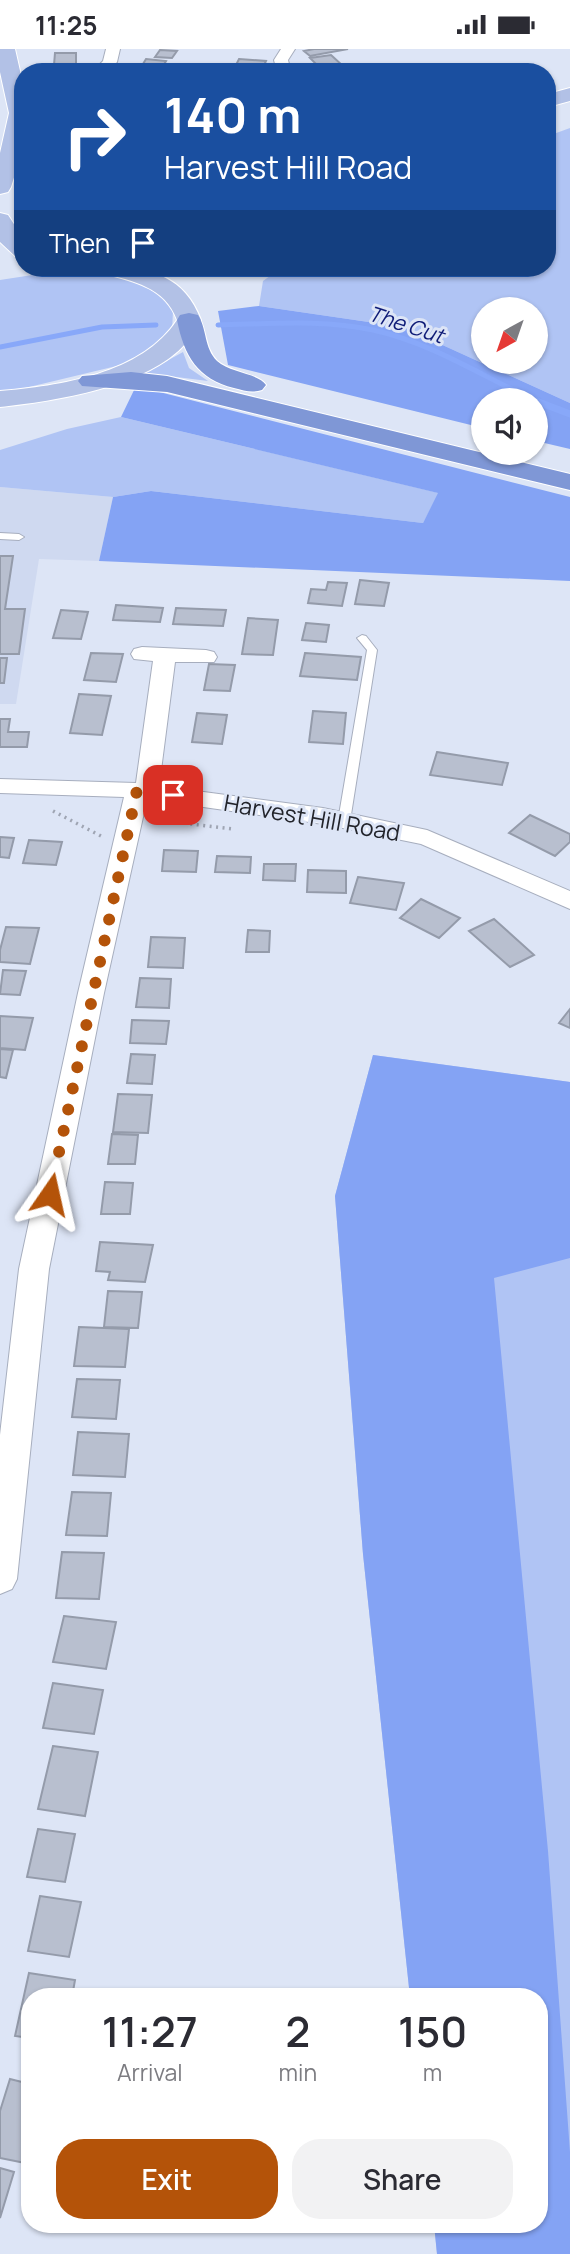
<!DOCTYPE html>
<html lang="en">
<head>
<meta charset="utf-8">
<style>
  body { margin:0; font-family:Manrope,sans-serif; background:#f2f2f3; color:#2b2b33; height:100vh; display:flex; flex-direction:column; font-size:26px; white-space:nowrap }
  * { box-sizing:border-box; margin:0 }
  p { font-size:23px; color:#7c7c81 }
  .icon { flex:none; width:38px; height:38px; fill:none; stroke:currentColor; stroke-width:2; stroke-linecap:round; stroke-linejoin:round }
  .map { position:relative; flex:1; overflow:hidden }
  .drawer { position:absolute; left:21px; top:1939px; width:527px; height:245px; display:flex; flex-direction:column; background:#fff; border-radius:28px; box-shadow:0 2px 5px #0004 }
  .drawer>* { flex:none }
  .hud { position:absolute; left:14px; top:14px; width:542px; height:214px; border-radius:28px; box-shadow:0 2px 5px #0004; background:#1a4fa0; color:#fff; overflow:hidden }
  .needle { width:46px; rotate:220deg }
  .buttons { position:absolute; left:471px; top:248px; display:grid; gap:14px }
  .buttons a { display:grid; place-items:center; width:77px; height:77px; border-radius:50%; background:#fff; box-shadow:0 2px 5px #0004; font-size:35px }
  .pin { position:absolute; display:grid; place-items:center; width:60px; height:60px; color:#fff; margin:-30px; border-radius:14px; box-shadow:0 4px 10px #0006 }
  .me { position:absolute; width:77px; margin:-38px; rotate:11deg; stroke-linejoin:round; filter:drop-shadow(0 0 5px #0008) }
  .turn { display:flex; align-items:center; gap:24px; height:147px; padding:0 35px; font-size:32px }
  .turn .icon { width:91px; height:91px; stroke-width:2.5 }
  .turn b { display:block; font-size:49px; line-height:60px }
  .then { display:flex; align-items:center; height:66px; padding:0 35px; background:#0003; gap:14px; font-size:26px }
  .eta { display:flex; justify-content:space-evenly; align-items:center; height:119px; text-align:center }
  .eta b { font-size:42px; font-weight:600; line-height:49px }
  .action { display:flex; gap:14px; margin-top:auto; padding:14px 35px }
  .action a { flex:1; height:80px; border-radius:28px; background:#b45309; color:#fff; font-size:28px; font-weight:600; line-height:80px; text-align:center }
  .action a+a { background:#f2f2f3; color:#2b2b33 }
  .status { display:flex; justify-content:space-between; align-items:center; height:49px; padding:0 35px; background:#fff; direction:ltr }
  .status svg { height:19px; fill:currentColor }
  .map>svg:first-child { display:block }
  .built { fill:#cfd9f0 }
  .green { fill:#b0c4f4; fill-rule:evenodd }
  .forest { fill:#84a3f4 }
  .lines { fill:none; stroke-linecap:round; stroke-linejoin:round }
  .stream-far1 { stroke:#88a8f9; stroke-width:5 }
  .stream { stroke:#88a8f9; stroke-width:7 }
  .building { fill:#b8bfcf; stroke:#949baa; stroke-width:2 }
  .service-casing { stroke:#a7aebe; stroke-width:2 }
  .minor-casing { stroke:#a7aebe; stroke-width:2 }
  .primary-casing { stroke:#fff; stroke-width:2 }
  .motorway-casing { stroke:#fff; stroke-width:2 }
  .path { stroke:#9fa5b3; stroke-width:3.5; stroke-dasharray:2 4.5; stroke-linecap:butt }
  .service { fill:#fff; fill-rule:evenodd }
  .minor { fill:#fff; fill-rule:evenodd }
  .primary { fill:#b2c1e6; fill-rule:evenodd }
  .motorway { fill:#7f97d6; fill-rule:evenodd }
  .route { stroke:#b45309; stroke-width:12; stroke-dasharray:0 21.6 }
  .labels { text-anchor:middle; stroke-width:6; stroke-linejoin:round; paint-order:stroke }
  .far-water-label { font-size:21px; font-style:italic; fill:#0e1b77; stroke:#dde5f6 }
  .street-label { font-size:23px; fill:#22242b; stroke:#dde5f6 }
</style>
</head>
<body>
<div class="status"><b>11:25</b><svg viewBox="0 0 49 12"><path d="M0 12V9h3v3zM5 12V6h3v6zM10 12V3h3v9zM15 12V0h3v12zM26 1h20v11H26zM47 4h2v5h-2z"/></svg></div>
<div class="map">
<svg width="570" height="2205" viewBox="0 0 570 2205">
  <rect width="100%" height="100%" fill="#dde5f6"/>
  <path class="built" d="M0,438L113,448L99,512L39,510L16,655H0Z"/>
  <path class="green" d="M570,79V354L403,278L259,257L263,232L281,219H548V87ZM483,261H536V313H483Z
    M65,221C101,221 153,226 173,261L172,284L129,314L0,345V231Z
    M183,303L189,319L208,332L145,324Z
    M121,368L439,444L423,474L151,442L113,448L0,438V401L67,380Z
    M373,1006L570,1033V2205H437L434,2175H539V1948H410L363,1505L335,1147Z"/>
  <path class="forest" d="M259,257L403,278L570,354V400L536,392V352H483V379L228,316L218,262Z
    M136,337L570,448V532L99,512L113,448L151,442L423,474L438,444L121,368Z
    M373,1006L570,1033V1209L494,1229L548,1802L570,2103V2205H437L434,2175H539V1948H410L363,1505L335,1147Z"/>
  <g class="lines">
    <path class="stream-far1" d="M218,276C269,275 323,270 373,281C433,294 485,329 540,354
      M0,298L102,278L156,276"/>
    <path class="stream" d="M536,352L570,365"/>
  </g>
  <path class="building" d="M314,0H348L310,7L304,2Z
    M160,1L177,2L172,9L155,8Z
    M55,4H76V15L54,16Z
    M331,6L343,17L321,20L310,9Z
    M146,10L166,12L160,22L140,20Z
    M239,10L266,12L261,23L233,22Z
    M0,507H13L5,560H25L19,605H0Z
    M360,531L389,534L384,557L355,555Z
    M328,533L347,534L342,557L308,554L311,540L326,541Z
    M116,556L163,559L160,573L113,571Z
    M176,559L226,561L223,577L173,575Z
    M61,561L88,563L81,590L53,589Z
    M248,569L278,571L273,606L242,605Z
    M306,574L329,576L326,593L302,591Z
    M91,604L123,605L116,633L84,631Z
    M305,604L361,608L357,631L300,627Z
    M0,609H7L4,634H0Z
    M209,615L235,616L230,642L204,641Z
    M79,645L111,647L102,686L70,684Z
    M313,662L346,664L343,695L309,693Z
    M197,664L227,666L222,695L192,693Z
    M0,670H10L8,683H29L27,698H0Z
    M437,703L508,714L502,736L430,726Z
    M530,766L570,785V793L555,807L509,784Z
    M0,788L14,789L9,809L0,808Z
    M29,791L62,793L56,816L23,814Z
    M164,801L198,802L196,823L162,822Z
    M217,807L251,808L250,824L215,823Z
    M264,815H296L295,832L263,831Z
    M308,821L346,822V844L307,843Z
    M358,828L404,834L396,861L350,854Z
    M421,850L460,869L439,889L400,869Z
    M494,870L534,906L510,918L469,882Z
    M6,878L39,879L30,915L0,913V901Z
    M248,881L270,882L269,903H246Z
    M151,888L185,889L183,919L148,918Z
    M3,921L26,922L20,946L0,945Z
    M140,929L171,930L169,959L136,958Z
    M570,960V979L559,974Z
    M0,967L33,969L25,1001L0,999Z
    M132,971L169,972L166,995L130,994Z
    M0,1000L13,1001L6,1029L0,1028Z
    M131,1005L155,1006L152,1035L127,1034Z
    M118,1045L152,1046L148,1084L113,1083Z
    M112,1085L138,1086L135,1115H108Z
    M105,1133L133,1134L130,1165H101Z
    M100,1193L153,1196L145,1233L108,1231L110,1223L96,1222Z
    M108,1242L142,1243L138,1279L104,1278Z
    M79,1278L129,1280L125,1318L74,1317Z
    M77,1330L120,1331L116,1370L72,1368Z
    M78,1383L129,1385L125,1428L73,1426Z
    M72,1443L111,1444L107,1487L66,1486Z
    M62,1503L104,1504L99,1550L56,1549Z
    M64,1567L116,1573L106,1620L53,1613Z
    M53,1634L103,1641L94,1685L43,1679Z
    M53,1697L98,1703L85,1767L38,1760Z
    M38,1780L75,1785L65,1833L27,1828Z
    M40,1847L81,1853L69,1908L28,1902Z
    M29,1924L75,1931L72,1948H30V1989L15,1987Z
    M10,2030L30,2035V2115L0,2109V2062Z
    M0,2119L14,2123L0,2169Z"/>
  <g class="lines">
    <defs>
      <path id="service" d="M0,484L19,485L24,488L19,491L0,490Z
        M362,586L366,587L377,601L350,772L344,776L338,772L367,601L357,589Z"/>
      <path id="minor" d="M106,0H120L117,13L108,23H92L103,12Z
        M281,0H295L288,11L291,23H277L274,11Z
        M142,598L206,601L214,603L217,608L214,613H175L159,737L323,759L427,781L570,842V860L421,795L323,775L147,750L104,944L49,1220L17,1530L12,1540L0,1545V1386L19,1220L78,944L124,748L0,744V730L136,734L153,612L134,610L131,605L134,600Z"/>
      <path id="primary" d="M0,0H15L23,35V100L11,138L8,143L0,145V104L9,64L0,23Z
        M570,39V52L548,58V45Z
        M0,164L8,166L23,189V209L15,207L0,193Z
        M98,219C144,217 183,223 201,271C196,278 192,287 186,294C148,338 55,352 0,358V342C59,337 142,325 177,271C165,238 133,232 102,224Z"/>
      <path id="motorway" d="M189,264L198,266C207,280 204,299 217,312C230,324 258,324 266,336L262,341C252,344 245,342 234,339C198,330 184,307 177,271L180,266Z
        M131,323L167,327L570,425V441L167,343L82,337L78,332L82,327Z"/>
    </defs>
    <use href="#service" class="service-casing"/>
    <use href="#minor" class="minor-casing"/>
    <use href="#primary" class="primary-casing"/>
    <use href="#motorway" class="motorway-casing"/>
    <path class="path" d="M53,762L101,787
      M158,771L233,780"/>
    <use href="#service" class="service"/>
    <use href="#minor" class="minor"/>
    <use href="#primary" class="primary"/>
    <use href="#motorway" class="motorway"/>
  </g>
  <g class="lines">
    <path class="route" d="M50,1145L137,741L173,746"/>
  </g>
  <g class="labels">
    <g class="far-water-label">
      <text transform="translate(406 276) rotate(18)" y="7">The Cut</text>
    </g>
    <g class="street-label">
      <text transform="translate(312 769) rotate(10)" y="8">Harvest Hill Road</text>
    </g>
  </g>
</svg>
<div class="buttons">
<a><svg class="needle" viewBox="-14 -14 28 28"><path d="M0-13l5 13h-10z" fill="#e53935"/><path d="M0 13l5-13h-10z" fill="#7c7c81"/></svg></a>
<a><svg class="icon" aria-label="sound" viewBox="0 0 24 24"><path d="M4 9h4l5-4v14l-5-4H4zM17 9q2 3 0 6"/></svg></a>
</div>
<div class="pin" style="left:173px;top:746px;background:#d93025"><svg class="icon" aria-label="arrive" viewBox="0 0 24 24"><path d="M6 21V4h12l-3 4 3 4H6"/></svg></div>
<svg class="me" style="left:50px;top:1145px" viewBox="-20 -20 40 40"><path d="M0-17L14 15 0 8-14 15z" fill="#b45309" stroke="#fff" stroke-width="4"/></svg>
<div class="hud">
<div class="turn"><svg class="icon" aria-label="right" viewBox="0 0 24 24"><path d="M7 20v-9h11M14 6l5 5-5 5"/></svg><div><b>140 m</b>Harvest Hill Road</div></div>
<div class="then">Then<svg class="icon" aria-label="arrive" viewBox="0 0 24 24"><path d="M6 21V4h12l-3 4 3 4H6"/></svg></div>
</div>
<section class="drawer">
<div class="eta">
<div><b>11:27</b><p>Arrival</p></div>
<div><b>2</b><p>min</p></div>
<div><b>150</b><p>m</p></div>
</div>
<div class="action"><a>Exit</a><a>Share</a></div>
</section>
</div>
</body>
</html>
